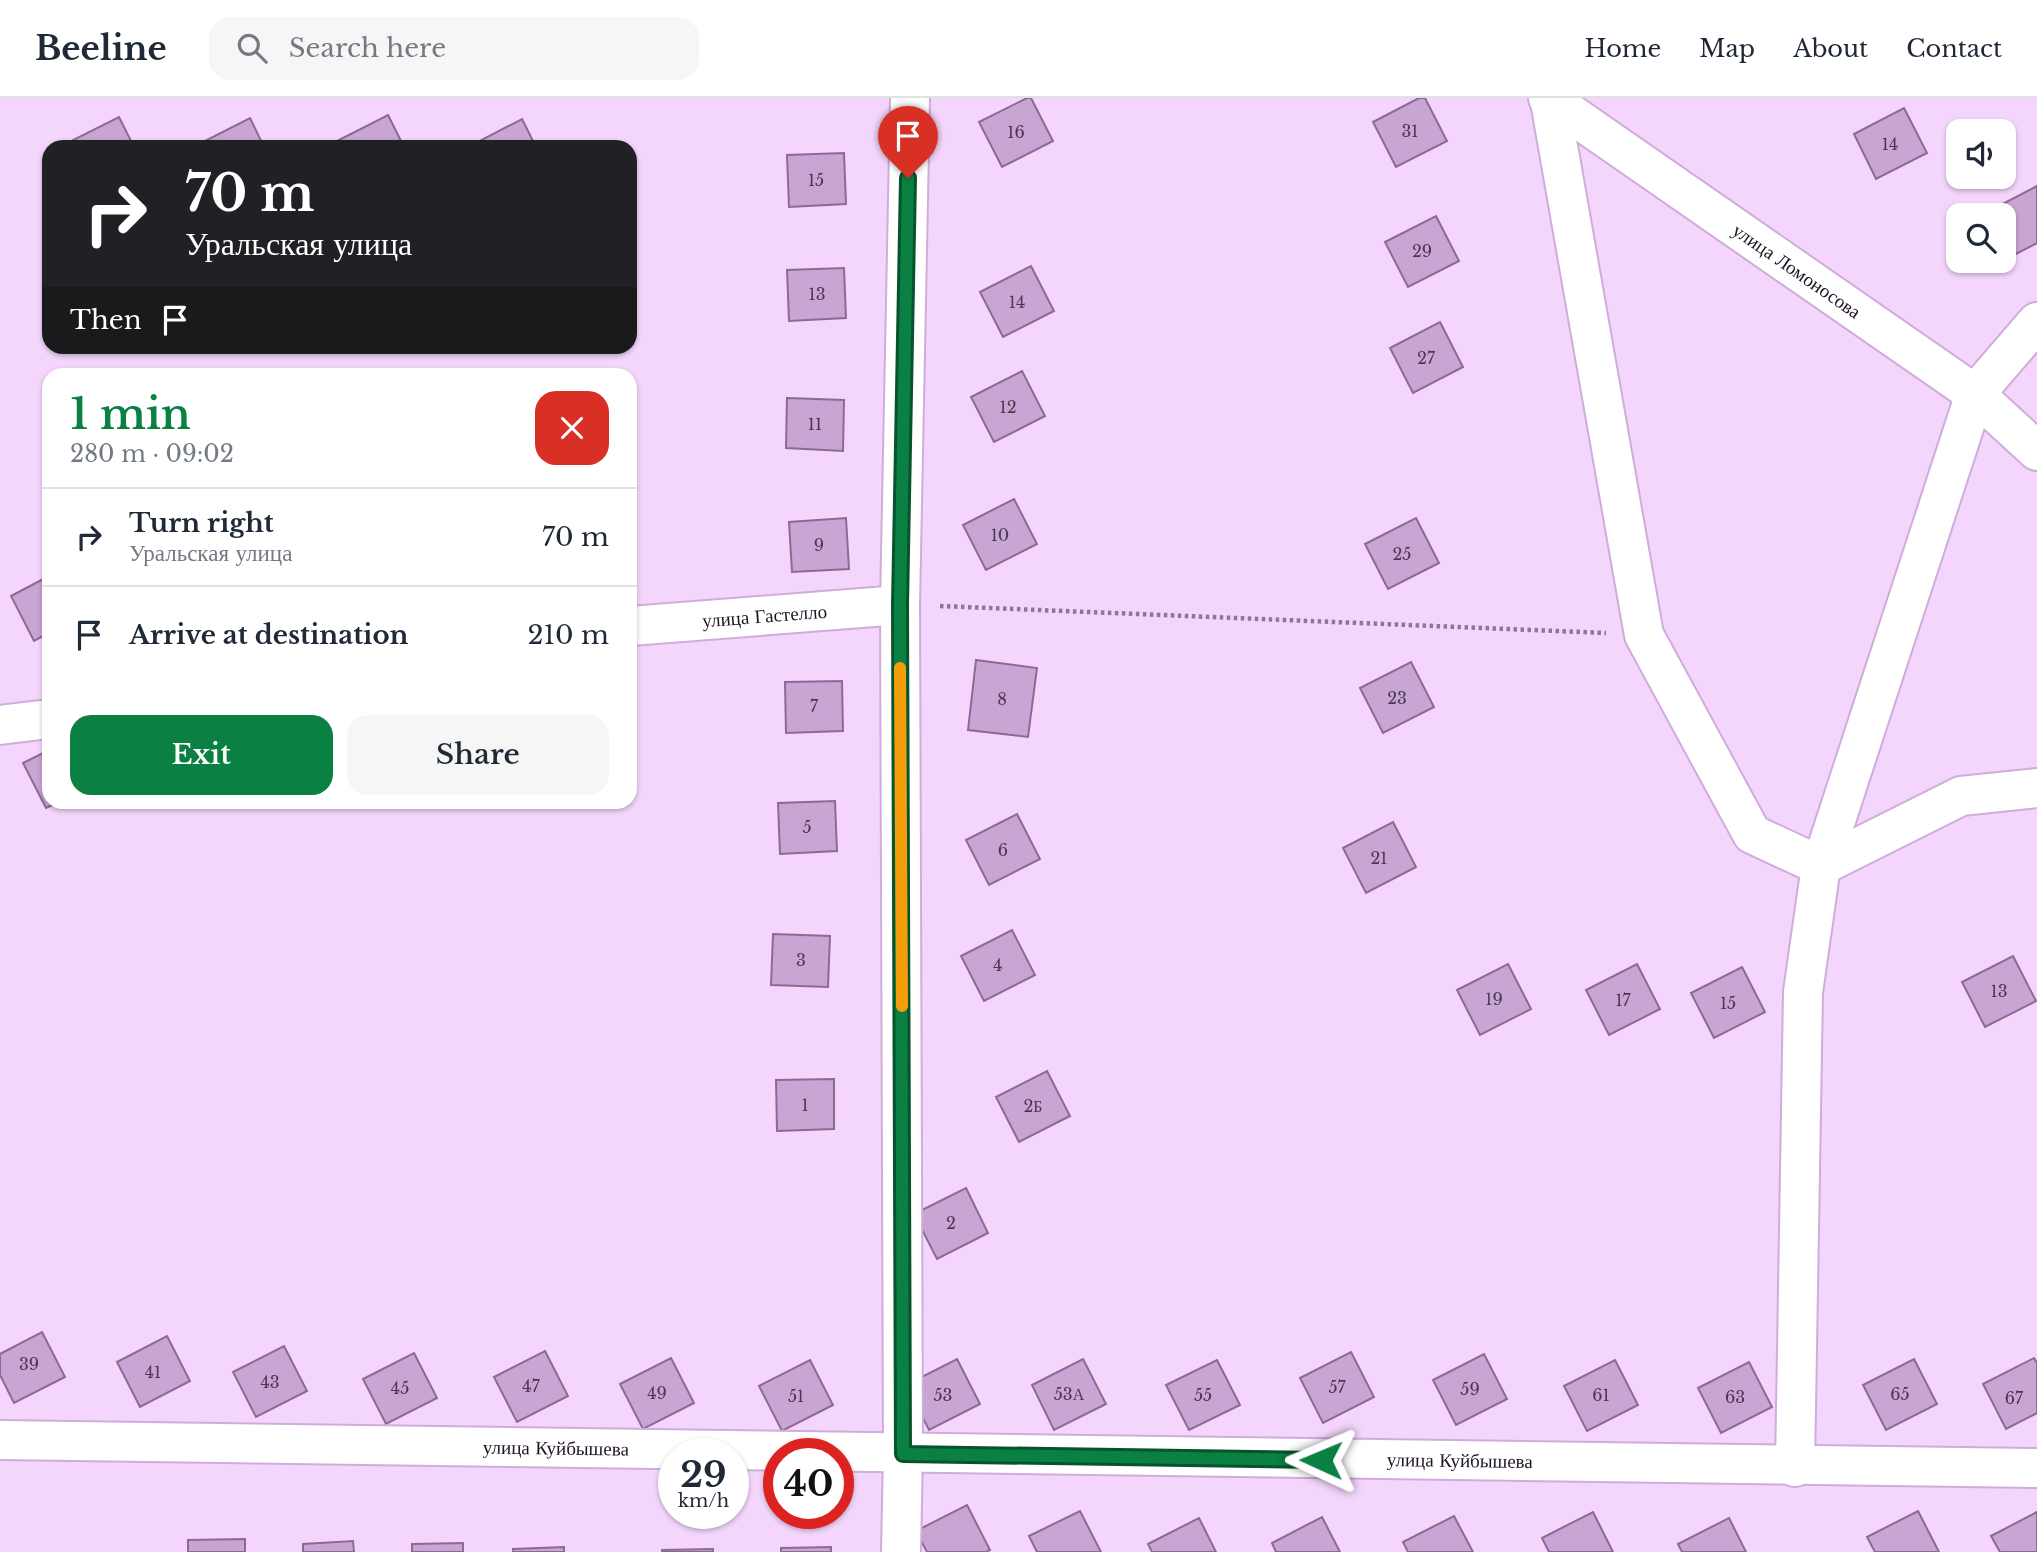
<!DOCTYPE html>
<html lang="en">
<head>
<meta charset="utf-8">
<style>
  body { margin:0; font-family:"Libre Baskerville",serif; background:#f6f6f7; color:#1f2937; height:100vh; display:flex; flex-direction:column; font-size:26px; white-space:nowrap }
  * { box-sizing:border-box; margin:0 }
  p { font-size:23px; color:#747a83 }
  .icon { flex:none; width:38px; height:38px; fill:none; stroke:currentColor; stroke-width:2; stroke-linecap:round; stroke-linejoin:round }
  .map { position:relative; flex:1; overflow:hidden }
  .panel { position:absolute; left:42px; top:270px; width:595px; height:441px; display:flex; flex-direction:column; background:#fff; border-radius:21px; box-shadow:0 2px 5px #0004 }
  .panel>* { flex:none }
  .banner { position:absolute; left:42px; top:42px; width:595px; height:214px; border-radius:21px; box-shadow:0 2px 5px #0004; background:#202124; color:#fff; overflow:hidden }
  .fabs { position:absolute; left:1946px; top:21px; display:grid; gap:14px }
  .fabs a { display:grid; place-items:center; width:70px; height:70px; border-radius:14px; background:#fff; box-shadow:0 2px 5px #0004; font-size:35px }
  .speed { position:absolute; left:658px; top:1340px; display:flex; gap:14px; font-size:35px; font-weight:700; text-align:center }
  .speed>* { display:grid; place-content:center; width:91px; height:91px; border-radius:50%; background:#fff; box-shadow:0 2px 5px #0004; line-height:1 }
  .speed small { font-size:18px; font-weight:400 }
  .speed .limit { border:10px solid #d22; background:#fff; color:#111 }
  .pin { position:absolute; display:grid; place-items:center; width:60px; height:60px; color:#fff; margin:-72px -30px; border-radius:50% 50% 50% 0; rotate:-45deg; box-shadow:0 0 7px #0007 }
  .pin .icon { rotate:45deg }
  .me { position:absolute; width:77px; margin:-38px; rotate:271deg; stroke-linejoin:round; filter:drop-shadow(0 0 5px #0008) }
  .turn { display:flex; align-items:center; gap:24px; height:147px; padding:0 28px; font-size:32px }
  .turn .icon { width:91px; height:91px; stroke-width:2.5 }
  .turn b { display:block; font-size:49px; line-height:60px }
  .then { display:flex; align-items:center; height:66px; padding:0 28px; background:#0003; gap:14px; font-size:26px }
  .round { display:grid; place-items:center; flex:none; width:74px; height:74px; border-radius:21px; background:#f6f6f7 }
  .headline { display:flex; align-items:center; justify-content:space-between; height:119px; padding:0 28px }
  h1 { font-size:42px; font-weight:600; line-height:52px; color:#0b8043 }
  .button { display:flex; gap:14px; margin-top:auto; padding:14px 28px }
  .button a { flex:1; height:80px; border-radius:21px; background:#0b8043; color:#fff; font-size:28px; font-weight:600; line-height:80px; text-align:center }
  .button a+a { background:#f6f6f7; color:#1f2937 }
  ul { padding:0; list-style:none }
  li { display:flex; align-items:center; gap:21px; height:98px; padding:0 28px; border-top:2px solid #e0e1e3 }
  li div { flex:1 }
  li b { display:block; font-size:26px }
  li em { font-style:normal }
  header { display:flex; align-items:center; gap:42px; box-sizing:border-box; height:98px; padding:0 35px; background:#fff; border-bottom:2px solid #e0e1e3 }
  header strong { font-size:33px }
  nav { display:flex; gap:38px; margin-inline-start:auto; font-size:24px }
  .search { width:490px; height:63px; background:#f6f6f7; display:flex; align-items:center; gap:18px; box-sizing:border-box; padding:0 24px; border-radius:21px; color:#747a83; font-size:26px }
  .map>svg:first-child { display:block }
  .building { fill:#c9a5d3; stroke:#8c6a95; stroke-width:2 }
  .lines { fill:none; stroke-linecap:round; stroke-linejoin:round }
  .minor-casing { stroke:#d0acdb; stroke-width:42 }
  .path { stroke:#8d7793; stroke-width:4.5; stroke-dasharray:3.5 3.5; stroke-linecap:butt }
  .minor { stroke:#fff; stroke-width:38 }
  .route-casing { stroke:#07532c; stroke-width:18 }
  .route { stroke:#0b8043; stroke-width:12 }
  .slow { stroke:#f59e0b; stroke-width:12 }
  .labels { text-anchor:middle; stroke-width:6; stroke-linejoin:round; paint-order:stroke }
  .number-label { font-size:16px; fill:#4a3850 }
  .street-label { font-size:19px; fill:#201324; stroke:#fff }
</style>
</head>
<body>
<header>
<strong>Beeline</strong>
<div class="search"><svg class="icon" aria-label="search" viewBox="0 0 24 24"><circle cx="10" cy="10" r="6"/><path d="M15 15l6 6"/></svg>Search here</div>
<nav><a>Home</a><a>Map</a><a>About</a><a>Contact</a></nav>
</header>
<div class="map">
<svg width="2037" height="1454" viewBox="0 0 2037 1454">
  <rect width="100%" height="100%" fill="#f4d6fc"/>
  <path class="building" d="M1027,0H1031L1053,43L1002,69L979,24Z
    M1419,0H1425L1447,43L1396,69L1373,24Z
    M1904,10L1927,55L1876,81L1854,36Z
    M388,17L404,49H340L337,43Z
    M119,19L134,49H70L67,45Z
    M250,20L264,49H200L199,46Z
    M522,21L536,49H473L472,47Z
    M844,55L846,106L789,109L787,57Z
    M2037,88V145L2012,158L2004,142V117H1991L1989,113Z
    M1436,118L1459,163L1408,189L1385,144Z
    M1031,168L1054,213L1003,239L980,194Z
    M844,170L846,220L789,223L787,172Z
    M1440,224L1463,269L1413,295L1390,250Z
    M1022,273L1045,318L994,344L971,299Z
    M787,300L844,302L843,353L786,350Z
    M1014,401L1037,446L986,472L963,427Z
    M846,420L849,471L792,474L789,424Z
    M1416,420L1439,465L1388,491L1365,446Z
    M49,478V535L34,543L11,498Z
    M976,562L1037,570L1028,639L968,632Z
    M1411,564L1434,609L1383,635L1360,590Z
    M842,583L843,633L786,635L785,584Z
    M49,652V704H59L46,710L23,665Z
    M835,703L837,753L780,756L778,705Z
    M1017,716L1040,761L989,787L966,742Z
    M1393,724L1416,769L1366,795L1343,750Z
    M1012,832L1035,877L984,903L961,858Z
    M773,836L830,838L828,889L771,887Z
    M2013,858L2036,903L1985,929L1962,884Z
    M1508,866L1531,911L1480,937L1457,892Z
    M1637,866L1660,911L1609,937L1586,892Z
    M1742,869L1765,914L1714,940L1691,895Z
    M1047,973L1070,1018L1019,1044L996,999Z
    M834,981V1031L777,1033L776,982Z
    M966,1090L988,1135L937,1161L914,1116Z
    M42,1234L65,1279L14,1305L0,1277V1256Z
    M167,1238L190,1283L140,1309L117,1264Z
    M284,1248L307,1293L256,1319L233,1274Z
    M545,1253L568,1298L517,1324L494,1279Z
    M1351,1254L1374,1299L1323,1325L1300,1280Z
    M414,1255L437,1300L386,1326L363,1281Z
    M1484,1256L1507,1301L1456,1327L1433,1282Z
    M671,1260L694,1305L643,1331L620,1286Z
    M2034,1260L2037,1265V1315L2006,1331L1983,1286Z
    M957,1261L980,1306L929,1332L906,1287Z
    M1083,1261L1106,1306L1054,1332L1032,1287Z
    M1914,1261L1937,1306L1886,1332L1863,1287Z
    M810,1262L833,1307L782,1333L759,1288Z
    M1217,1262L1240,1307L1189,1332L1166,1287Z
    M1615,1262L1638,1307L1587,1333L1564,1288Z
    M1749,1264L1772,1309L1721,1335L1698,1290Z
    M967,1407L990,1452L986,1454H927L916,1433Z
    M1080,1413L1101,1454H1037L1029,1438Z
    M1918,1413L1939,1454H1875L1867,1439Z
    M1593,1414L1613,1454H1549L1542,1440Z
    M2037,1414V1454H2000L1991,1438Z
    M1454,1418L1473,1454H1408L1403,1444Z
    M1322,1419L1340,1454H1276L1272,1445Z
    M1199,1420L1216,1454H1152L1148,1446Z
    M1729,1420L1746,1454H1682L1678,1446Z
    M245,1441V1454H188V1442Z
    M353,1443L354,1454H303V1446Z
    M463,1445V1454H412V1446Z
    M564,1449V1454H513V1451Z
    M831,1449V1454H781V1450Z
    M713,1451V1454H662V1452Z"/>
  <g class="lines">
    <defs>
      <g id="minor">
        <path id="s1" d="M1548,0L1975,296L2037,353"/>
        <path d="M1550,3L1644,537L1752,736L1821,768L1961,698L2037,690"/>
        <path id="s2" d="M630,528L900,507"/>
        <path d="M0,627L49,621"/>
        <path id="s3" d="M0,1342L2037,1370"/>
        <path d="M1795,1369L1803,894L1821,768L1975,296L2037,224"/>
        <path d="M901,1454L903,1356L900,507L910,0"/>
      </g>
    </defs>
    <use href="#minor" class="minor-casing"/>
    <path class="path" d="M940,508L1606,535"/>
    <use href="#minor" class="minor"/>
  </g>
  <g class="lines">
    <defs>
      <path id="route" d="M908,80L900,507L903,1356L1321,1362"/>
    </defs>
    <use href="#route" class="route-casing"/>
    <use href="#route" class="route"/>
    <path class="slow" d="M900,570L902,908"/>
  </g>
  <g class="labels">
    <g class="number-label">
      <text x="1410" y="39">31</text>
      <text x="1016" y="40">16</text>
      <text x="1890" y="52">14</text>
      <text x="816" y="88">15</text>
      <text x="1422" y="159">29</text>
      <text x="817" y="202">13</text>
      <text x="1017" y="210">14</text>
      <text x="1426" y="266">27</text>
      <text x="1008" y="315">12</text>
      <text x="815" y="332">11</text>
      <text x="1000" y="443">10</text>
      <text x="819" y="453">9</text>
      <text x="1402" y="462">25</text>
      <text x="1397" y="606">23</text>
      <text x="1002" y="607">8</text>
      <text x="814" y="614">7</text>
      <text x="807" y="735">5</text>
      <text x="1003" y="758">6</text>
      <text x="1379" y="766">21</text>
      <text x="801" y="868">3</text>
      <text x="998" y="873">4</text>
      <text x="1999" y="899">13</text>
      <text x="1494" y="907">19</text>
      <text x="1623" y="908">17</text>
      <text x="1728" y="911">15</text>
      <text x="805" y="1013">1</text>
      <text x="1033" y="1014">2Б</text>
      <text x="951" y="1131">2</text>
      <text x="29" y="1272">39</text>
      <text x="153" y="1280">41</text>
      <text x="270" y="1290">43</text>
      <text x="531" y="1294">47</text>
      <text x="1337" y="1295">57</text>
      <text x="400" y="1296">45</text>
      <text x="1470" y="1297">59</text>
      <text x="657" y="1301">49</text>
      <text x="1069" y="1302">53А</text>
      <text x="1900" y="1302">65</text>
      <text x="943" y="1303">53</text>
      <text x="1203" y="1303">55</text>
      <text x="1601" y="1303">61</text>
      <text x="796" y="1304">51</text>
      <text x="1735" y="1305">63</text>
      <text x="2014" y="1306">67</text>
    </g>
    <g class="street-label">
      <text dy="7" stroke="none"><textPath href="#s1" startOffset="303">улица Ломоносова</textPath></text>
      <text dy="7" stroke="none"><textPath href="#s2" startOffset="135">улица Гастелло</textPath></text>
      <text dy="7" stroke="none"><textPath href="#s3" startOffset="556">улица Куйбышева</textPath></text>
      <text dy="7" stroke="none"><textPath href="#s3" startOffset="1460">улица Куйбышева</textPath></text>
    </g>
  </g>
</svg>
<div class="fabs">
<a><svg class="icon" aria-label="sound" viewBox="0 0 24 24"><path d="M4 9h4l5-4v14l-5-4H4zM17 9q2 3 0 6"/></svg></a>
<a><svg class="icon" aria-label="search" viewBox="0 0 24 24"><circle cx="10" cy="10" r="6"/><path d="M15 15l6 6"/></svg></a>
</div>
<div class="speed"><div>29<small>km/h</small></div><div class="limit">40</div></div>
<div class="pin" style="left:908px;top:80px;background:#d93025"><svg class="icon" aria-label="arrive" viewBox="0 0 24 24"><path d="M6 21V4h12l-3 4 3 4H6"/></svg></div>
<svg class="me" style="left:1321px;top:1362px" viewBox="-20 -20 40 40"><path d="M0-17L14 15 0 8-14 15z" fill="#0b8043" stroke="#fff" stroke-width="4"/></svg>
<div class="banner">
<div class="turn"><svg class="icon" aria-label="right" viewBox="0 0 24 24"><path d="M7 20v-9h11M14 6l5 5-5 5"/></svg><div><b>70 m</b>Уральская улица</div></div>
<div class="then">Then<svg class="icon" aria-label="arrive" viewBox="0 0 24 24"><path d="M6 21V4h12l-3 4 3 4H6"/></svg></div>
</div>
<section class="panel">
<div class="headline"><div><h1>1 min</h1><p>280 m · 09:02</p></div><a class="round" style="background:#d93025;color:#fff"><svg class="icon" aria-label="close" viewBox="0 0 24 24"><path d="M6 6l12 12M18 6L6 18"/></svg></a></div>
<ul>
<li><svg class="icon" aria-label="right" viewBox="0 0 24 24"><path d="M7 20v-9h11M14 6l5 5-5 5"/></svg><div><b>Turn right</b><p>Уральская улица</p></div><em>70 m</em></li>
<li><svg class="icon" aria-label="arrive" viewBox="0 0 24 24"><path d="M6 21V4h12l-3 4 3 4H6"/></svg><div><b>Arrive at destination</b></div><em>210 m</em></li>
</ul>
<div class="button"><a>Exit</a><a>Share</a></div>
</section>
</div>
</body>
</html>
